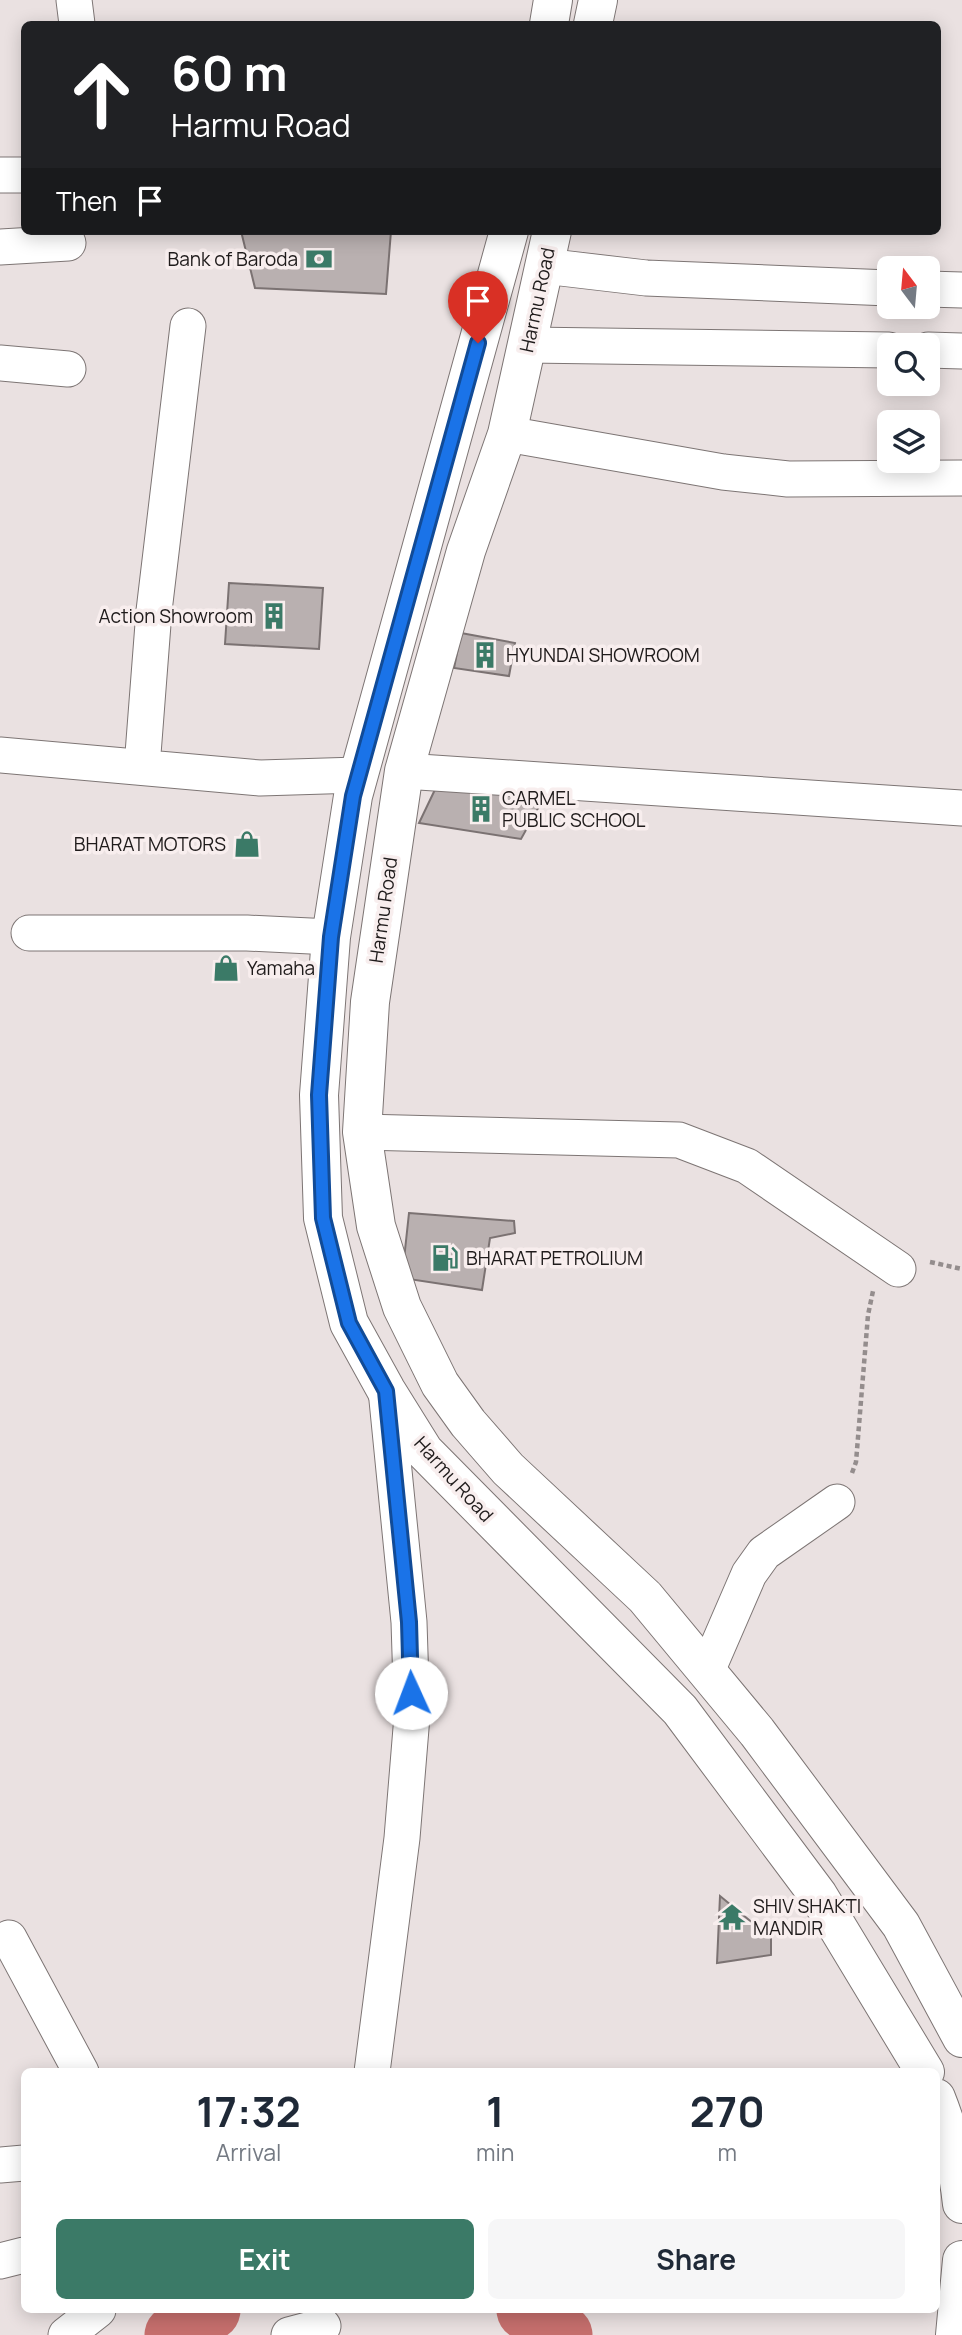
<!DOCTYPE html>
<html lang="en">
<head>
<meta charset="utf-8">
<style>
  body { margin:0; font-family:Manrope,sans-serif; background:#f6f6f7; color:#1f2937; height:100vh; display:flex; flex-direction:column; font-size:26px; white-space:nowrap }
  * { box-sizing:border-box; margin:0 }
  p { font-size:23px; color:#747a83 }
  .icon { flex:none; width:38px; height:38px; fill:none; stroke:currentColor; stroke-width:2; stroke-linecap:round; stroke-linejoin:round }
  .map { position:relative; flex:1; overflow:hidden }
  .panel { position:absolute; left:21px; top:2068px; width:919px; height:245px; display:flex; flex-direction:column; background:#fff; border-radius:10px; box-shadow:0 4px 18px #0003 }
  .panel>* { flex:none }
  .banner { position:absolute; left:21px; top:21px; width:920px; height:214px; border-radius:10px; box-shadow:0 4px 18px #0003; background:#202124; color:#fff; overflow:hidden }
  .needle { width:46px; rotate:344deg }
  .tools { position:absolute; left:877px; top:256px; display:grid; gap:14px }
  .tools a { display:grid; place-items:center; width:63px; height:63px; border-radius:10px; background:#fff; box-shadow:0 4px 18px #0003; font-size:35px }
  .pin { position:absolute; display:grid; place-items:center; width:60px; height:60px; color:#fff; margin:-72px -30px; border-radius:50% 50% 50% 0; rotate:-45deg; box-shadow:0 0 7px #0007 }
  .pin .icon { rotate:45deg }
  .me { position:absolute; width:77px; margin:-38px; rotate:358deg; stroke-linejoin:round; filter:drop-shadow(0 0 5px #0008) }
  .turn { display:flex; align-items:center; gap:24px; height:147px; padding:0 35px; font-size:32px }
  .turn .icon { width:91px; height:91px; stroke-width:2.5 }
  .turn b { display:block; font-size:49px; line-height:60px }
  .then { display:flex; align-items:center; height:66px; padding:0 35px; background:#0003; gap:14px; font-size:26px }
  .eta { display:flex; justify-content:space-evenly; align-items:center; height:119px; text-align:center }
  .eta b { font-size:42px; font-weight:700; line-height:49px }
  .cta { display:flex; gap:14px; margin-top:auto; padding:14px 35px }
  .cta a { flex:1; height:80px; border-radius:10px; background:#3b7a67; color:#fff; font-size:28px; font-weight:700; line-height:80px; text-align:center }
  .cta a+a { background:#f6f6f7; color:#1f2937 }
  .map>svg:first-child { display:block }
  .lines { fill:none; stroke-linecap:round; stroke-linejoin:round }
  .river { stroke:#c66f6d; stroke-width:61 }
  .building { fill:#b9b0b0; stroke:#7b7272; stroke-width:2 }
  .minor-casing { stroke:#7d7574; stroke-width:37 }
  .major-casing { stroke:#7d7574; stroke-width:40 }
  .path { stroke:#948d8d; stroke-width:4.5; stroke-dasharray:5 3.5; stroke-linecap:butt }
  .minor { stroke:#fff; stroke-width:35 }
  .major { stroke:#fff; stroke-width:38 }
  .route-casing { stroke:#114b97; stroke-width:18 }
  .route { stroke:#1a73e8; stroke-width:12 }
  .labels { text-anchor:middle; stroke-width:7; stroke-linejoin:round; paint-order:stroke }
  .poi-label { font-size:19px; fill:#1f1b1b; stroke:#f8eeee; text-anchor:start }
  .street-label { font-size:19px; fill:#1f1b1b; stroke:#f8eeee }
</style>
</head>
<body>
<div class="map">
<svg width="962" height="2335" viewBox="0 0 962 2335">
  <rect width="100%" height="100%" fill="#eae1e1"/>
  <g class="lines">
    <path class="river" d="M527,2310L562,2335
      M175,2335L210,2310"/>
  </g>
  <path class="building" d="M241,231H391L386,294L255,288Z
    M229,583L323,588L319,649L225,644Z
    M461,633L515,643L509,676L454,668Z
    M442,775L545,796L521,839L419,823Z
    M409,1213L514,1221L515,1233L490,1238L482,1290L402,1278Z
    M720,1896L771,1938V1955L717,1963Z"/>
  <g class="lines">
    <defs>
      <path id="minor" d="M74,0L77,24
        M0,175H24
        M0,247L68,243
        M544,266L646,278L889,288
        M928,289L962,290
        M528,345L889,350
        M928,350L962,351
        M0,363L68,369
        M507,434L723,472L788,479L962,478
        M0,755L260,778L358,775
        M142,767L154,611L188,326
        M404,771L962,808
        M29,933H247L331,937
        M362,1132L679,1140L747,1166L898,1269
        M707,1671L749,1574L764,1553L837,1502
        M9,1938L81,2072
        M372,2072L402,1838L412,1716L409,1622L386,1390
        M0,2165L24,2163
        M0,2261L24,2255
        M66,2335L98,2310
        M289,2335L323,2326"/>
      <path id="major" d="M549,24L553,0
        M593,24L598,0
        M509,231L353,796L331,937L319,1095L323,1218L349,1323L386,1390L424,1451L680,1710L818,1895L925,2072
        M552,231L507,434L466,551L404,771L370,1002L362,1132L376,1226L402,1307L440,1384L468,1423L508,1469L645,1597L757,1732L901,1925L962,2038
        M936,2098C950,2133 958,2167 962,2204
        M955,2335L962,2260"/>
    </defs>
    <use href="#minor" class="minor-casing"/>
    <use href="#major" class="major-casing"/>
    <path class="path" d="M930,1262L962,1269
      M852,1473L856,1462L868,1315L873,1291"/>
    <use href="#minor" class="minor"/>
    <use href="#major" class="major"/>
  </g>
  <g class="lines">
    <defs>
      <path id="route" d="M411,1693L409,1622L386,1391L349,1323L323,1218L319,1095L331,937L353,796L478,343"/>
    </defs>
    <use href="#route" class="route-casing"/>
    <use href="#route" class="route"/>
  </g>
  <defs>
    <symbol id="bank-bare" viewBox="-9 -9 18 18"><path d="M-6-4H6V4H-6ZM0-2.3a2.3 2.3 0 1 0 0 4.6a2.3 2.3 0 1 0 0-4.6Z" fill="#3b7a67" stroke="#f8eeee" stroke-width="2.5" paint-order="stroke"/></symbol>
    <symbol id="building-bare" viewBox="-9 -9 18 18"><path d="M-4-6H4V6H1V3H-1V6H-4ZM-2.5-4.3h1.7v1.8h-1.7ZM.8-4.3h1.7v1.8H.8ZM-2.5-1h1.7V.8h-1.7ZM.8-1h1.7V.8H.8Z" fill="#3b7a67" stroke="#f8eeee" stroke-width="2.5" paint-order="stroke"/></symbol>
    <symbol id="shop-bare" viewBox="-9 -9 18 18"><path d="M-5-2.5h2.3a2.7 3.5 0 0 1 5.4 0H5L5.5 6h-11ZM-1.5-2.5h3a1.5 2.3 0 0 0-3 0Z" fill="#3b7a67" stroke="#f8eeee" stroke-width="2.5" paint-order="stroke"/></symbol>
    <symbol id="fuel-bare" viewBox="-9 -9 18 18"><path d="M-5.5-6h7V0h2V4h1.3V-2.5L3-4.5l.8-.8L6-3V5H2.5V1h-1V6h-7ZM-4.2-4.7v3.2H.2V-4.7Z" fill="#3b7a67" stroke="#f8eeee" stroke-width="2.5" paint-order="stroke"/></symbol>
    <symbol id="temple-bare" viewBox="-9 -9 18 18"><path d="M0-6L5-2H3V0L6.5 2.5H4V6H1.5V3h-3V6H-4V2.5H-6.5L-3 0V-2H-5Z" fill="#3b7a67" stroke="#f8eeee" stroke-width="2.5" paint-order="stroke"/></symbol>
  </defs>
  <g fill-rule="evenodd">
    <use href="#bank-bare" x="300" y="240" width="38" height="38"/>
    <use href="#building-bare" x="255" y="597" width="38" height="38"/>
    <use href="#building-bare" x="466" y="636" width="38" height="38"/>
    <use href="#building-bare" x="462" y="790" width="38" height="38"/>
    <use href="#shop-bare" x="228" y="825" width="38" height="38"/>
    <use href="#shop-bare" x="207" y="949" width="38" height="38"/>
    <use href="#fuel-bare" x="426" y="1239" width="38" height="38"/>
    <use href="#temple-bare" x="713" y="1898" width="38" height="38"/>
  </g>
  <g class="labels">
    <g class="poi-label">
      <text x="298" y="266" text-anchor="end">Bank of Baroda</text>
      <text x="253" y="623" text-anchor="end">Action Showroom</text>
      <text x="506" y="662">HYUNDAI SHOWROOM</text>
      <text x="502" y="805">CARMEL<tspan x="502" dy="22">PUBLIC SCHOOL</tspan></text>
      <text x="226" y="851" text-anchor="end">BHARAT MOTORS</text>
      <text x="247" y="975">Yamaha</text>
      <text x="466" y="1265">BHARAT PETROLIUM</text>
      <text x="753" y="1913">SHIV SHAKTI<tspan x="753" dy="22">MANDIR</tspan></text>
    </g>
    <g class="street-label">
      <text transform="translate(537 300) rotate(-78)" y="7">Harmu Road</text>
      <text transform="translate(383 910) rotate(-82)" y="7">Harmu Road</text>
      <text transform="translate(454 1479) rotate(48)" y="7">Harmu Road</text>
    </g>
  </g>
</svg>
<div class="tools">
<a><svg class="needle" viewBox="-14 -14 28 28"><path d="M0-13l5 13h-10z" fill="#e53935"/><path d="M0 13l5-13h-10z" fill="#747a83"/></svg></a>
<a><svg class="icon" aria-label="search" viewBox="0 0 24 24"><circle cx="10" cy="10" r="6"/><path d="M15 15l6 6"/></svg></a>
<a><svg class="icon" aria-label="layers" viewBox="0 0 24 24"><path d="M12 4l9 5-9 5-9-5zM3 14l9 5 9-5"/></svg></a>
</div>
<div class="pin" style="left:478px;top:343px;background:#d93025"><svg class="icon" aria-label="arrive" viewBox="0 0 24 24"><path d="M6 21V4h12l-3 4 3 4H6"/></svg></div>
<svg class="me" style="left:411px;top:1693px" viewBox="-20 -20 40 40"><circle r="19" fill="#fff"/><path d="M0-13L10 11 0 6-10 11z" fill="#1a73e8"/></svg>
<div class="banner">
<div class="turn"><svg class="icon" aria-label="ahead" viewBox="0 0 24 24"><path d="M12 20V5M6 11l6-6 6 6"/></svg><div><b>60 m</b>Harmu Road</div></div>
<div class="then">Then<svg class="icon" aria-label="arrive" viewBox="0 0 24 24"><path d="M6 21V4h12l-3 4 3 4H6"/></svg></div>
</div>
<section class="panel">
<div class="eta">
<div><b>17:32</b><p>Arrival</p></div>
<div><b>1</b><p>min</p></div>
<div><b>270</b><p>m</p></div>
</div>
<div class="cta"><a>Exit</a><a>Share</a></div>
</section>
</div>
</body>
</html>
